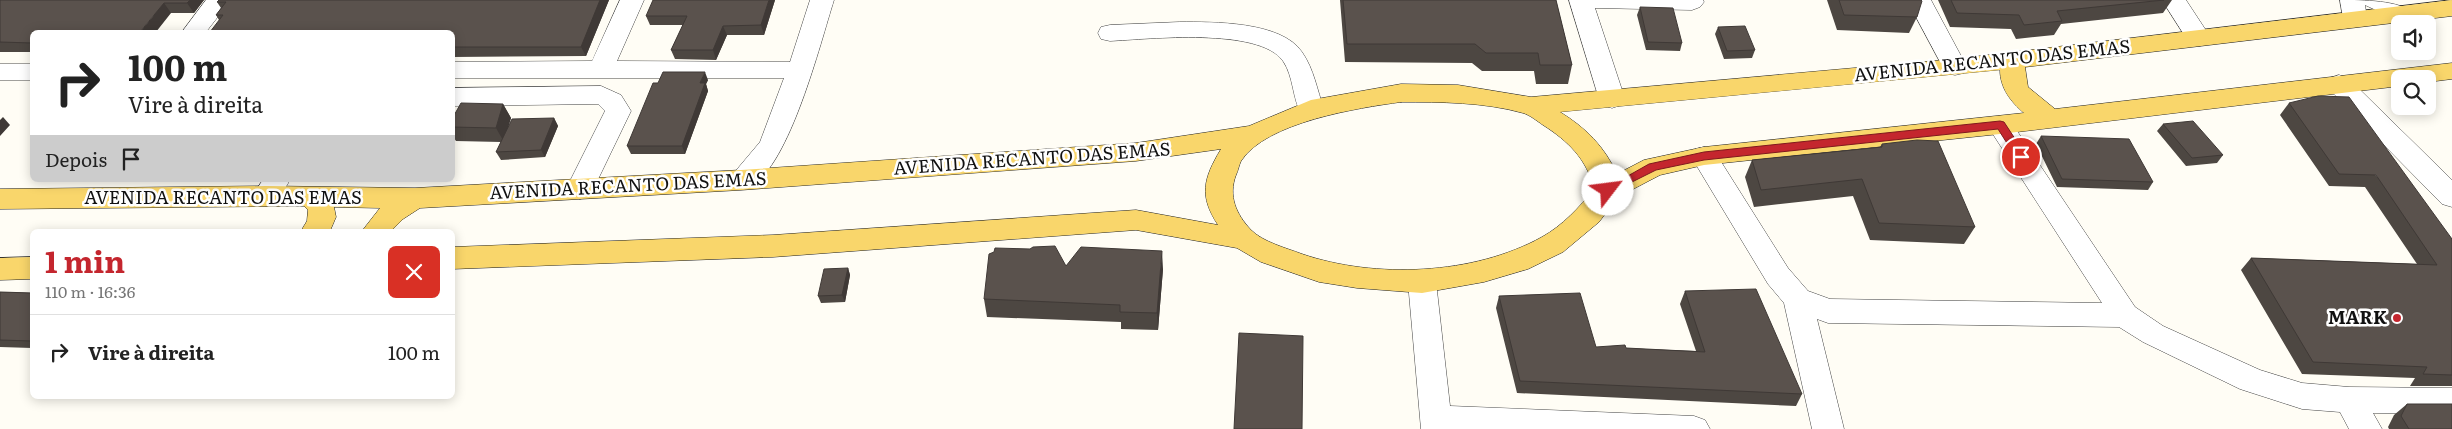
<!DOCTYPE html>
<html lang="pt">
<head>
<meta charset="utf-8">
<style>
  body { margin:0; font-family:Literata,serif; background:#f2f2f2; color:#222; height:100vh; display:flex; flex-direction:column; font-size:19px; white-space:nowrap }
  * { box-sizing:border-box; margin:0 }
  p { font-size:16px; color:#767676 }
  .icon { flex:none; width:28px; height:28px; fill:none; stroke:currentColor; stroke-width:2; stroke-linecap:round; stroke-linejoin:round }
  .map { position:relative; flex:1; overflow:hidden }
  .panel { position:absolute; left:30px; top:229px; width:425px; height:170px; display:flex; flex-direction:column; background:#fff; border-radius:8px; box-shadow:0 2px 12px #0003 }
  .panel>* { flex:none }
  .top-card { position:absolute; left:30px; top:30px; width:425px; height:152px; border-radius:8px; box-shadow:0 2px 12px #0003; background:#fff; color:#222; overflow:hidden }
  .fabs { position:absolute; left:2391px; top:15px; display:grid; gap:10px }
  .fabs a { display:grid; place-items:center; width:45px; height:45px; border-radius:8px; background:#fff; box-shadow:0 2px 12px #0003; font-size:25px }
  .pin { position:absolute; display:grid; place-items:center; width:42px; height:42px; color:#fff; margin:-21px; border:2px solid #fff; border-radius:50%; box-shadow:0 1px 5px #0007 }
  .me { position:absolute; width:55px; margin:-28px; rotate:60deg; stroke-linejoin:round; filter:drop-shadow(0 0 4px #0008) }
  .turn { display:flex; align-items:center; gap:18px; height:105px; padding:0 15px; font-size:22px }
  .turn .icon { width:65px; height:65px; stroke-width:2.5 }
  .turn b { display:block; font-size:35px; line-height:42px }
  .then { display:flex; align-items:center; height:48px; padding:0 15px; background:#0003; gap:10px; font-size:19px }
  .round { display:grid; place-items:center; flex:none; width:52px; height:52px; border-radius:8px; background:#f2f2f2 }
  .headline { display:flex; align-items:center; justify-content:space-between; height:85px; padding:0 15px }
  h1 { font-size:30px; font-weight:700; line-height:38px; color:#c4262e }
  ul { padding:0; list-style:none }
  li { display:flex; align-items:center; gap:15px; height:75px; padding:0 15px; border-top:1px solid #e0e0e0 }
  li div { flex:1 }
  li b { display:block; font-size:19px }
  li em { font-style:normal }
  .map>svg:first-child { display:block }
  .lines { fill:none; stroke-linecap:round; stroke-linejoin:round }
  .minor-casing { stroke:#444; stroke-width:1 }
  .major-casing { stroke:#222; stroke-width:1 }
  .minor { fill:#fff; fill-rule:evenodd }
  .major { fill:#f9d66b; fill-rule:evenodd }
  .wall { fill:#4d4742 }
  .shaded-wall { fill:#3f3936 }
  .building { fill:#5a524d; stroke:#3f3936 }
  .route { fill:#c4262e; stroke:#7f191e }
  .poi-dot { fill:#c4262e; stroke:#fff; stroke-width:2 }
  .labels { text-anchor:middle; stroke-width:5; stroke-linejoin:round; paint-order:stroke }
  .street-label { font-size:18px; fill:#111; stroke:#fff }
  .poi-label { font-size:18px; font-weight:bold; fill:#111; stroke:#fff; text-anchor:end }
</style>
</head>
<body>
<div class="map">
<svg width="2452" height="429" viewBox="0 0 2452 429">
  <rect width="100%" height="100%" fill="#fffdf5"/>
  <g class="lines">
    <defs>
      <path id="minor" d="M206,0H231L206,32H182Z
        M620,0H644L617,61L790,62L810,0H834C820,44 790,165 750,187C744,191 738,189 731,187L728,180L760,142L784,78H452V62L592,61Z
        M1569,0H1703L1704,2L1700,7L1692,10L1595,8L1625,99L1621,105L1612,108L1603,105L1599,99Z
        M1907,0H1931L1967,67L1964,73L1955,75L1946,73Z
        M2162,0H2186L2211,38L2208,44L2199,46L2190,44Z
        M2340,0C2362,0 2401,0 2415,14L2411,19L2403,22L2395,19L2365,5L2367,18L2363,23L2355,26L2347,23L2343,18Z
        M1180,22C1213,22 1281,21 1302,52C1314,69 1317,90 1324,109L1320,115L1311,118L1302,115C1292,99 1294,77 1283,61C1259,27 1149,39 1110,41L1101,39L1098,33L1101,27L1110,25Z
        M0,64H32V80H0Z
        M2339,75L2348,78L2452,180V207L2442,204L2330,90L2326,84L2330,78Z
        M601,86L621,95L631,111L590,196L580,199L570,196L566,189L605,111L598,104L452,106V88Z
        M2000,116L2009,119L2135,307L2163,326L2260,370L2302,383L2349,387L2452,388V414L2373,413L2382,429H2349L2340,412L2302,409L2240,389L2143,342L2119,327L1828,323L1817,319L1844,429H1812L1784,303L1768,284L1695,163L1691,156L1695,149L1704,147L1713,149L1788,268L1808,291L1830,299L2102,303L1987,125L1991,119Z
        M263,180H290L276,203L266,206L256,203L252,196Z
        M1422,271L1432,274L1436,282L1450,406L1694,416L1705,420L1710,429H1421L1408,282L1412,274Z"/>
      <path id="major" d="M2452,0V16L2025,67L2028,87L2055,109L2452,63V79L2428,82V79H2400V86L2000,134L1704,165L1660,175L1618,197L1599,222L1563,252L1528,269L1484,282L1422,293L1357,288L1319,282L1261,262L1237,248L1136,230L773,257L452,269V247L773,235L1136,210L1218,225C1199,196 1203,179 1221,149L1136,161L741,190L420,208L403,219L391,231H362L380,208L334,207L336,217L330,231H301L307,221L308,210L304,206L0,209V189L266,186L415,188L741,170L1136,143L1249,126L1311,100L1401,84L1458,85L1531,97L1955,59ZM2000,70C2000,88 2011,102 2024,113L1704,147L1644,160L1617,174C1604,146 1586,128 1560,112ZM1401,102C1441,102 1484,102 1523,113C1530,115 1537,121 1543,125C1568,141 1587,159 1594,189C1580,207 1562,226 1542,237C1474,275 1375,279 1302,254C1286,248 1263,242 1251,230C1236,214 1228,196 1236,175C1238,171 1239,165 1241,161C1266,122 1358,108 1401,102Z
        M32,257V279L0,280V258Z"/>
    </defs>
    <use href="#minor" class="minor-casing"/>
    <use href="#major" class="major-casing"/>
    <use href="#minor" class="minor"/>
    <use href="#major" class="major"/>
  </g>
  <path class="wall" d="M0,0H204L194,13H171L32,32V52H0Z
    M609,0L586,56L452,57V32L219,20L216,15L221,8L217,2Z
    M775,0L764,35H727L716,60L675,59L671,50L683,25H650L646,16Z
    M1340,0H1556L1572,65L1568,84H1536L1534,71H1482L1472,63L1345,62Z
    M1827,0H1921L1917,17L1909,33L1837,30Z
    M1938,0H2172L2163,13L2061,24L2054,35L2016,39L2011,29L1950,27Z
    M1640,7L1682,43L1680,51L1646,50L1637,15Z
    M1718,27L1755,50L1752,58L1724,59L1715,34Z
    M708,80L706,84L708,91L685,154H631L627,146L658,83Z
    M2289,103L2452,239V386H2410L2415,378L2302,374L2241,270L2251,258L2417,264L2365,187L2329,186L2280,115Z
    M503,104L511,118L508,126L554,118L558,126L545,157L501,160L496,152L501,142L456,141L452,135V119Z
    M2163,124L2223,155L2217,163L2186,166L2157,131Z
    M2041,136L2153,182L2148,190L2057,187L2036,144Z
    M1882,144L1975,227L1964,244L1870,240L1853,196L1754,207L1745,177L1752,160L1880,147Z
    M1066,266L1163,269L1158,330L1121,329V322L987,317L984,299Z
    M848,268L850,275L845,302L821,303L818,296Z
    M1685,291L1802,394L1796,406L1517,393L1496,308L1499,296L1596,347L1696,351L1680,304Z
    M0,292L32,293V348L0,347Z
    M2407,404L2452,429H2389L2388,427L2394,415Z"/>
  <path class="shaded-wall" d="M190,0H204L194,13L187,3Z
    M600,0H609L586,56L581,47Z
    M769,0H775L764,35L761,25Z
    M164,3L171,13L156,32H140Z
    M723,26L727,35L716,60L713,50Z
    M705,72L708,80L706,84L708,91L685,154L682,146L700,83Z
    M503,104L511,118L504,142L496,128Z
    M3,117L10,125L0,136V120Z
    M554,118L558,126L545,157L541,150Z
    M1162,251L1163,269L1158,330L1157,313Z
    M848,268L850,275L845,302L842,295Z"/>
  <path class="building" d="M0,0H190L187,3H164L140,32H32V43L0,42Z
    M219,0H600L581,47H452V32H210L223,15H216L226,2H217Z
    M653,0H769L761,25L723,26L713,50H671L687,16H646Z
    M1343,0H1556L1572,65H1540L1538,53H1486L1475,44H1347Z
    M1839,0H1921L1922,1L1917,17L1844,15Z
    M1951,0H2164L2057,11L2062,21L2024,25L2019,15L1957,13Z
    M1640,7L1673,8L1682,43L1648,42Z
    M1745,26L1755,50L1727,51L1718,27Z
    M663,72H705L700,83H705L682,146H627L653,83H658Z
    M2318,96L2349,97L2452,239V375L2423,374L2427,367L2313,362L2251,258L2437,265L2376,175L2339,174L2289,103Z
    M461,103L503,104L496,128L452,127V119Z
    M554,118L541,150L496,152L512,119Z
    M2193,121L2223,155L2192,158L2163,124Z
    M2041,136L2129,139L2153,182L2062,179Z
    M1917,140L1938,141L1975,227L1879,223L1862,179L1761,190L1752,160L1882,147V144Z
    M1055,246L1066,266L1081,247L1162,251L1157,313L1120,312V305L984,299L989,254L994,252L995,248L1030,249L1033,247Z
    M848,268L842,295L818,296L824,269Z
    M1756,289L1802,394L1520,381L1499,296L1580,293L1596,347L1625,345L1626,348L1705,352L1685,291Z
    M0,292L32,293V341L0,340Z
    M1239,333L1303,336L1302,429H1234Z
    M2407,404H2452V429H2409L2401,416Z"/>
  <path class="route" d="M2000,121L2004,122L2025,154V159H2017L1998,129L1704,160L1656,170L1608,194L1603,190L1649,164L1704,152Z"/>
  <circle class="poi-dot" cx="2397" cy="318" r="5"/>
  <g class="labels">
    <g class="street-label">
      <text transform="translate(1992 61) rotate(-6)" y="6">AVENIDA RECANTO DAS EMAS</text>
      <text transform="translate(1032 159) rotate(-4)" y="6">AVENIDA RECANTO DAS EMAS</text>
      <text transform="translate(628 186) rotate(-3)" y="6">AVENIDA RECANTO DAS EMAS</text>
      <text x="223" y="204">AVENIDA RECANTO DAS EMAS</text>
    </g>
    <g class="poi-label">
      <text x="2387" y="324">MARK</text>
    </g>
  </g>
</svg>
<div class="fabs">
<a><svg class="icon" aria-label="sound" viewBox="0 0 24 24"><path d="M4 9h4l5-4v14l-5-4H4zM17 9q2 3 0 6"/></svg></a>
<a><svg class="icon" aria-label="search" viewBox="0 0 24 24"><circle cx="10" cy="10" r="6"/><path d="M15 15l6 6"/></svg></a>
</div>
<div class="pin" style="left:2021px;top:157px;background:#d93025"><svg class="icon" aria-label="arrive" viewBox="0 0 24 24"><path d="M6 21V4h12l-3 4 3 4H6"/></svg></div>
<svg class="me" style="left:1608px;top:190px" viewBox="-20 -20 40 40"><circle r="19" fill="#fff"/><path d="M0-13L10 11 0 6-10 11z" fill="#c4262e"/></svg>
<div class="top-card">
<div class="turn"><svg class="icon" aria-label="right" viewBox="0 0 24 24"><path d="M7 20v-9h11M14 6l5 5-5 5"/></svg><div><b>100 m</b>Vire à direita</div></div>
<div class="then">Depois<svg class="icon" aria-label="arrive" viewBox="0 0 24 24"><path d="M6 21V4h12l-3 4 3 4H6"/></svg></div>
</div>
<section class="panel">
<div class="headline"><div><h1>1 min</h1><p>110 m · 16:36</p></div><a class="round" style="background:#d93025;color:#fff"><svg class="icon" aria-label="close" viewBox="0 0 24 24"><path d="M6 6l12 12M18 6L6 18"/></svg></a></div>
<ul>
<li><svg class="icon" aria-label="right" viewBox="0 0 24 24"><path d="M7 20v-9h11M14 6l5 5-5 5"/></svg><div><b>Vire à direita</b></div><em>100 m</em></li>
</ul>
</section>
</div>
</body>
</html>
